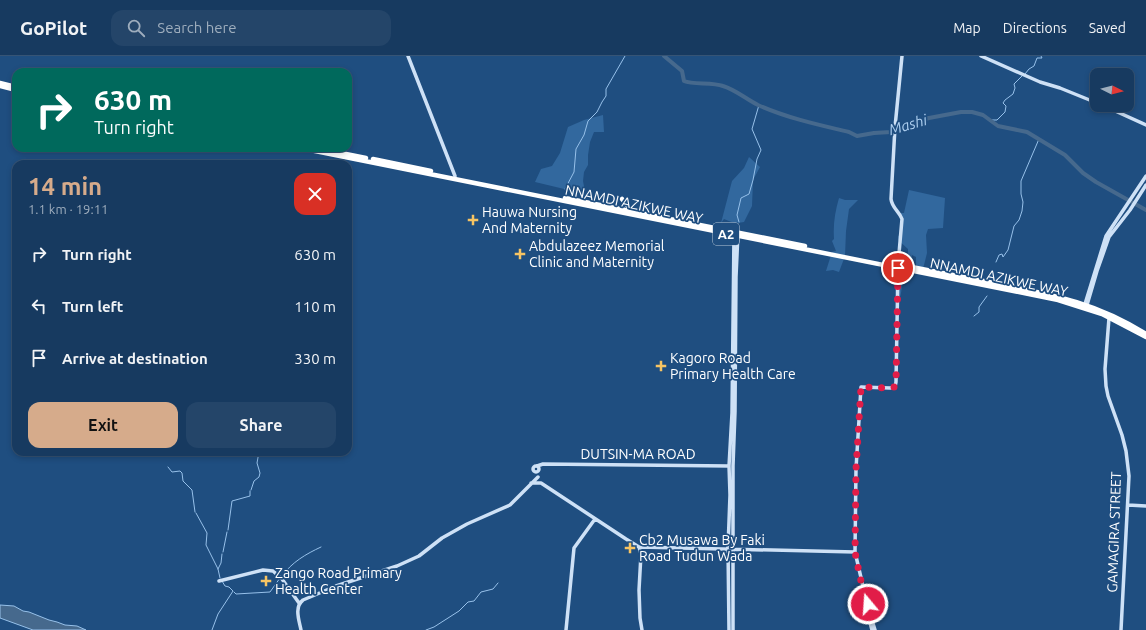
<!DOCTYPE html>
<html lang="en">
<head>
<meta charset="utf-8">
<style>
  body { margin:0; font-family:Ubuntu,sans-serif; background:#244569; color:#f1f3f6; height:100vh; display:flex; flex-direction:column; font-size:15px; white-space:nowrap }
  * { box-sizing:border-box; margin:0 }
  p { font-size:13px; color:#9eadbd }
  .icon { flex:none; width:22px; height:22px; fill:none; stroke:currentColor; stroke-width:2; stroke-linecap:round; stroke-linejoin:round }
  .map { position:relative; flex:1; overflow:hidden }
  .drawer { position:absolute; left:12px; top:104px; width:340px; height:296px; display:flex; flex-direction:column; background:#173a60; border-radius:12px; box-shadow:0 2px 6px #0003,0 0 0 1px #365475 }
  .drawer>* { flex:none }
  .top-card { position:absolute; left:12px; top:12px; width:340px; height:84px; border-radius:12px; box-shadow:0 2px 6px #0003,0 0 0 1px #365475; background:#00695c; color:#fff; overflow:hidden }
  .needle { width:26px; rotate:96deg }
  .controls { position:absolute; left:1090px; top:12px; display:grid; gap:8px }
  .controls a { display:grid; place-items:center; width:44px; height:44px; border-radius:8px; background:#173a60; box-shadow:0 2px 6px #0003,0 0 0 1px #365475; font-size:20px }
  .pin { position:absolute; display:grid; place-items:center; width:34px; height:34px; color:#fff; margin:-17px; border:2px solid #fff; border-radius:50%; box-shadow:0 1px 4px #0007 }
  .me { position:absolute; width:44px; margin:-22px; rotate:342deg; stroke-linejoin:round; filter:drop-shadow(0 0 3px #0008) }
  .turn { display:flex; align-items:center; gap:14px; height:84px; padding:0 16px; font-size:18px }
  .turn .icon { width:52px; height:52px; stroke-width:2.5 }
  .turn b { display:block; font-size:28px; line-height:34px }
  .round { display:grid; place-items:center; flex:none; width:42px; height:42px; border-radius:12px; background:#244569 }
  .head { display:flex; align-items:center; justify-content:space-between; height:68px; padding:0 16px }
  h1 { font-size:24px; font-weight:700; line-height:30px; color:#d6ab8b }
  .primary-button { display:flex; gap:8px; margin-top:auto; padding:8px 16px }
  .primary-button a { flex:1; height:46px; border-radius:12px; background:#d6ab8b; color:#111; font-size:16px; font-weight:700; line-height:46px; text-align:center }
  .primary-button a+a { background:#244569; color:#f1f3f6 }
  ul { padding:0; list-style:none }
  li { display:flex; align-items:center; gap:12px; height:52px; padding:0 16px }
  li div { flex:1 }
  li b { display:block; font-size:15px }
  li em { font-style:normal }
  header { display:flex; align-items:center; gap:24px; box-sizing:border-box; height:56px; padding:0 20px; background:#173a60; border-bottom:1px solid #365475 }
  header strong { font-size:19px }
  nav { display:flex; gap:22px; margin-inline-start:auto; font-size:14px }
  .search { width:280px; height:36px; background:#244569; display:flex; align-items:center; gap:10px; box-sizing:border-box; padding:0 14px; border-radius:12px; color:#9eadbd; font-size:15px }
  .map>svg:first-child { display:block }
  .green { fill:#32689e }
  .water { fill:#46698d; stroke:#97c1ea }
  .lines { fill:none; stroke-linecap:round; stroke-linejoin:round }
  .stream { stroke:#97c1ea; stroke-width:1 }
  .river { stroke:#46698d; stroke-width:4 }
  .secondary { stroke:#cee1f6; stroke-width:3.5 }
  .highway { stroke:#fff; stroke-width:4.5 }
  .route { stroke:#e11d48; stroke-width:7; stroke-dasharray:0 12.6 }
  .poi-dot { fill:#f7c463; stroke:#1f4e80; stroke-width:1.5 }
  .labels { text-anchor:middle; stroke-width:3.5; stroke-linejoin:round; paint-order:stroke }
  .shield { fill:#1f4e80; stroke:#bccad9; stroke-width:1 }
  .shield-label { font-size:13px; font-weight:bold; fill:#fff }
  .street-label { font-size:14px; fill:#fff; stroke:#1f4e80 }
  .poi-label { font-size:14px; fill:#fff; stroke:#1f4e80; text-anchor:start }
  .water-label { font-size:15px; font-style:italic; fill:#afd0f0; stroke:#1f4e80 }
</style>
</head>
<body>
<header>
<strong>GoPilot</strong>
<div class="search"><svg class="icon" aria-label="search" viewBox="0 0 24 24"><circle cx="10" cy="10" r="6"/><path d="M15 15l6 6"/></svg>Search here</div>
<nav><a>Map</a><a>Directions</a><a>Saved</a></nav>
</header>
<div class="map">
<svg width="1146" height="574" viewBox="0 0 1146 574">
  <rect width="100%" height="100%" fill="#1f4e80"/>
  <path class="green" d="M603,59L604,76H594L590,86L588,99V109L584,116L583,125L585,136L581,137L535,126L541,113L552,110L560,97L568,71L584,64Z
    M749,101L760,111L753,124L752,150L744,166C736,168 731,166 724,163L721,167L732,125L744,112Z
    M909,134L945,142L943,172L928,173L926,179L927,197L922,217L916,218V201L912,199L911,221H903C901,229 903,242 896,246L895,225L892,214L897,204H902L908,201V193L898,184V180L900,179L901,157H904Z
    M839,142L845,144H858L849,153L846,175L845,200L839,216L833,214L826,215L832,196L836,195L832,185L834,183C833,168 835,156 839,142Z"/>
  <path class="water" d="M0,549L14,550L23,555L29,556L49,564L57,566L65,569L77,570L86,574H33L0,562Z"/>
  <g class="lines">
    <path class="stream" d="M1025,18L1029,13L1034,10L1037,2H1042L1041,0
      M991,64H997L1005,56L1006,50L1003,47L1005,44L1013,38L1015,32L1014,28L1022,20
      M565,133L574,116L576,93L584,79L588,65L597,56L602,46L606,40V33L625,0
      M739,166L737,159L741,142L749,138L753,124L757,103L761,94L752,73L759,49
      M996,206L999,199L1002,198L1003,201L1008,194L1014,170L1019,164L1022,155L1023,146L1021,138V125L1039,83
      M974,260L979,256V251L987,240
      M168,411L172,416L180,415L182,417L183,425L192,434L195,456
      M251,434L254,425L259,421L260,417L257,407L259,396
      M196,457L207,477L206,489L218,513L220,522
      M228,474L232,445L250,440V435
      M223,496L227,476
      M218,513L221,507L222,498
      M282,520C292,506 306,498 321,491
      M234,536L236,538L270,536L280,522
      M212,574L218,558L233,535L229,531L225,530L222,525
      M426,574L434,571L459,555L468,546L474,545L481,536L493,533L498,527"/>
    <path class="river" d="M664,0L682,15L684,25C693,29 712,26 723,30C736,34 746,43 758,49C787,62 819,69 849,76L857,80L874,77L891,76L898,74L912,67L929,62L961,56H972L983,59L998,70L1027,76L1065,99L1083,117L1096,126L1146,154"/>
    <path class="secondary" d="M408,0L455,120
      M981,0L1040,26L1060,32L1097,47
      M1102,49L1146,69
      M898,209L902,163C899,155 892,152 891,143L895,71L902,0
      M1085,248L1106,180L1146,120
      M1087,249L1097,215L1109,181L1130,154L1146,129
      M1109,262L1105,313L1106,330L1108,340L1122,379L1126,395L1129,420L1121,574
      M533 413a3 3 0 1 1 6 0a3 3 0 1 1-6 0Z
      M537,410L543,408L729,410
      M531,427H541L626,483L639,491L641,498L639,534L640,562L642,574
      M1128,449L1146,450
      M639,491L855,496
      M219,525L263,514L273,515L282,523L299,547
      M866,544L875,574
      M301,574C299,564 294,551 303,544L336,530L397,510L419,500L442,482L467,468L510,449L538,421
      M566,574L574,492L595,463
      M729,574L728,492L730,439L729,410L732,357L734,177
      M733,574V410L735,356L736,221L738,177
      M872,574L867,556L866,543L855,496L856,413L861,331L890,332L895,331L896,326L898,212"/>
    <path class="highway" d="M0,27L16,31
      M0,30L16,34
      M300,92L1058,244L1102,258L1146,281
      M316,92L366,102
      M373,103L431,115
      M565,142L805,190
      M622,143L632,155
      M891,207C927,214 963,221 999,228C1054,239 1097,247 1146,278"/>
  </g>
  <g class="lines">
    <path class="route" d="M868,548L866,543L860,521L855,496L856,413L861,331L890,332L894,331L896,326L898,212"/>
  </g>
  <g class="poi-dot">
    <path d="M471 158h4v4h4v4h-4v4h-4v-4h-4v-4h4z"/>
    <path d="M518 192h4v4h4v4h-4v4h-4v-4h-4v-4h4z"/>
    <path d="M659 304h4v4h4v4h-4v4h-4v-4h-4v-4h4z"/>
    <path d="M628 486h4v4h4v4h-4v4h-4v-4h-4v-4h4z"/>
    <path d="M264 519h4v4h4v4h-4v4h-4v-4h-4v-4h4z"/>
  </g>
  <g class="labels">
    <rect class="shield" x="713" y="167" width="26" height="22" rx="3"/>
    <g class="shield-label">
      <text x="726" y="183">A2</text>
    </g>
    <g class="street-label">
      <text transform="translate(634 148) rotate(12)" y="5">NNAMDI AZIKWE WAY</text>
      <text transform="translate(999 221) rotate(12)" y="5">NNAMDI AZIKWE WAY</text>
      <text x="638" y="403">DUTSIN-MA ROAD</text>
      <text transform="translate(1114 476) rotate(-88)" y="5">GAMAGIRA STREET</text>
    </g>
    <g class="poi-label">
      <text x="482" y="161">Hauwa Nursing<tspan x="482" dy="16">And Maternity</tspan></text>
      <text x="529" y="195">Abdulazeez Memorial<tspan x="529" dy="16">Clinic and Maternity</tspan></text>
      <text x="670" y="307">Kagoro Road<tspan x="670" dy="16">Primary Health Care</tspan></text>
      <text x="639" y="489">Cb2 Musawa By Faki<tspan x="639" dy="16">Road Tudun Wada</tspan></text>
      <text x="275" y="522">Zango Road Primary<tspan x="275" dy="16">Health Center</tspan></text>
    </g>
    <g class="water-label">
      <text transform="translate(908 69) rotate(-16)" y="5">Mashi</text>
    </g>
  </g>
</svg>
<div class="controls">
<a><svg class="needle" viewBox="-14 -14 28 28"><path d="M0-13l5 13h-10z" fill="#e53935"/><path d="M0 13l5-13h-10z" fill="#9eadbd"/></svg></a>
</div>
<div class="pin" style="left:898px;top:212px;background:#d93025"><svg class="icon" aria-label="arrive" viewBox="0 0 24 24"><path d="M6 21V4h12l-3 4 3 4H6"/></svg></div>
<svg class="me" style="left:868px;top:548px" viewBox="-20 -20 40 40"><circle r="17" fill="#e11d48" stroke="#fff" stroke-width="3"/><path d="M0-11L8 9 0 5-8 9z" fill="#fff"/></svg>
<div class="top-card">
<div class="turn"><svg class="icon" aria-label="right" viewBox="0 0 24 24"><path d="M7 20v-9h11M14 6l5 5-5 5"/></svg><div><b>630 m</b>Turn right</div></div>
</div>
<section class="drawer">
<div class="head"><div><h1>14 min</h1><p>1.1 km · 19:11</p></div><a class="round" style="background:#d93025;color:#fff"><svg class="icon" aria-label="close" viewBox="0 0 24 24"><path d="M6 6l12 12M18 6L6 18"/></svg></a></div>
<ul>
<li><svg class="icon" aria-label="right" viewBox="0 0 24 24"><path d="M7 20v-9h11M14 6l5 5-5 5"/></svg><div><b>Turn right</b></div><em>630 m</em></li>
<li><svg class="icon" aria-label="left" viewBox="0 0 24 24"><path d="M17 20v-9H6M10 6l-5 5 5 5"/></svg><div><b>Turn left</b></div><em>110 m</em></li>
<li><svg class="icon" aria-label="arrive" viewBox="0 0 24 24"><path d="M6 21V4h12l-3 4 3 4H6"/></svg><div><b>Arrive at destination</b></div><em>330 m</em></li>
</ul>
<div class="primary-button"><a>Exit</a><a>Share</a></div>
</section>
</div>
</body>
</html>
